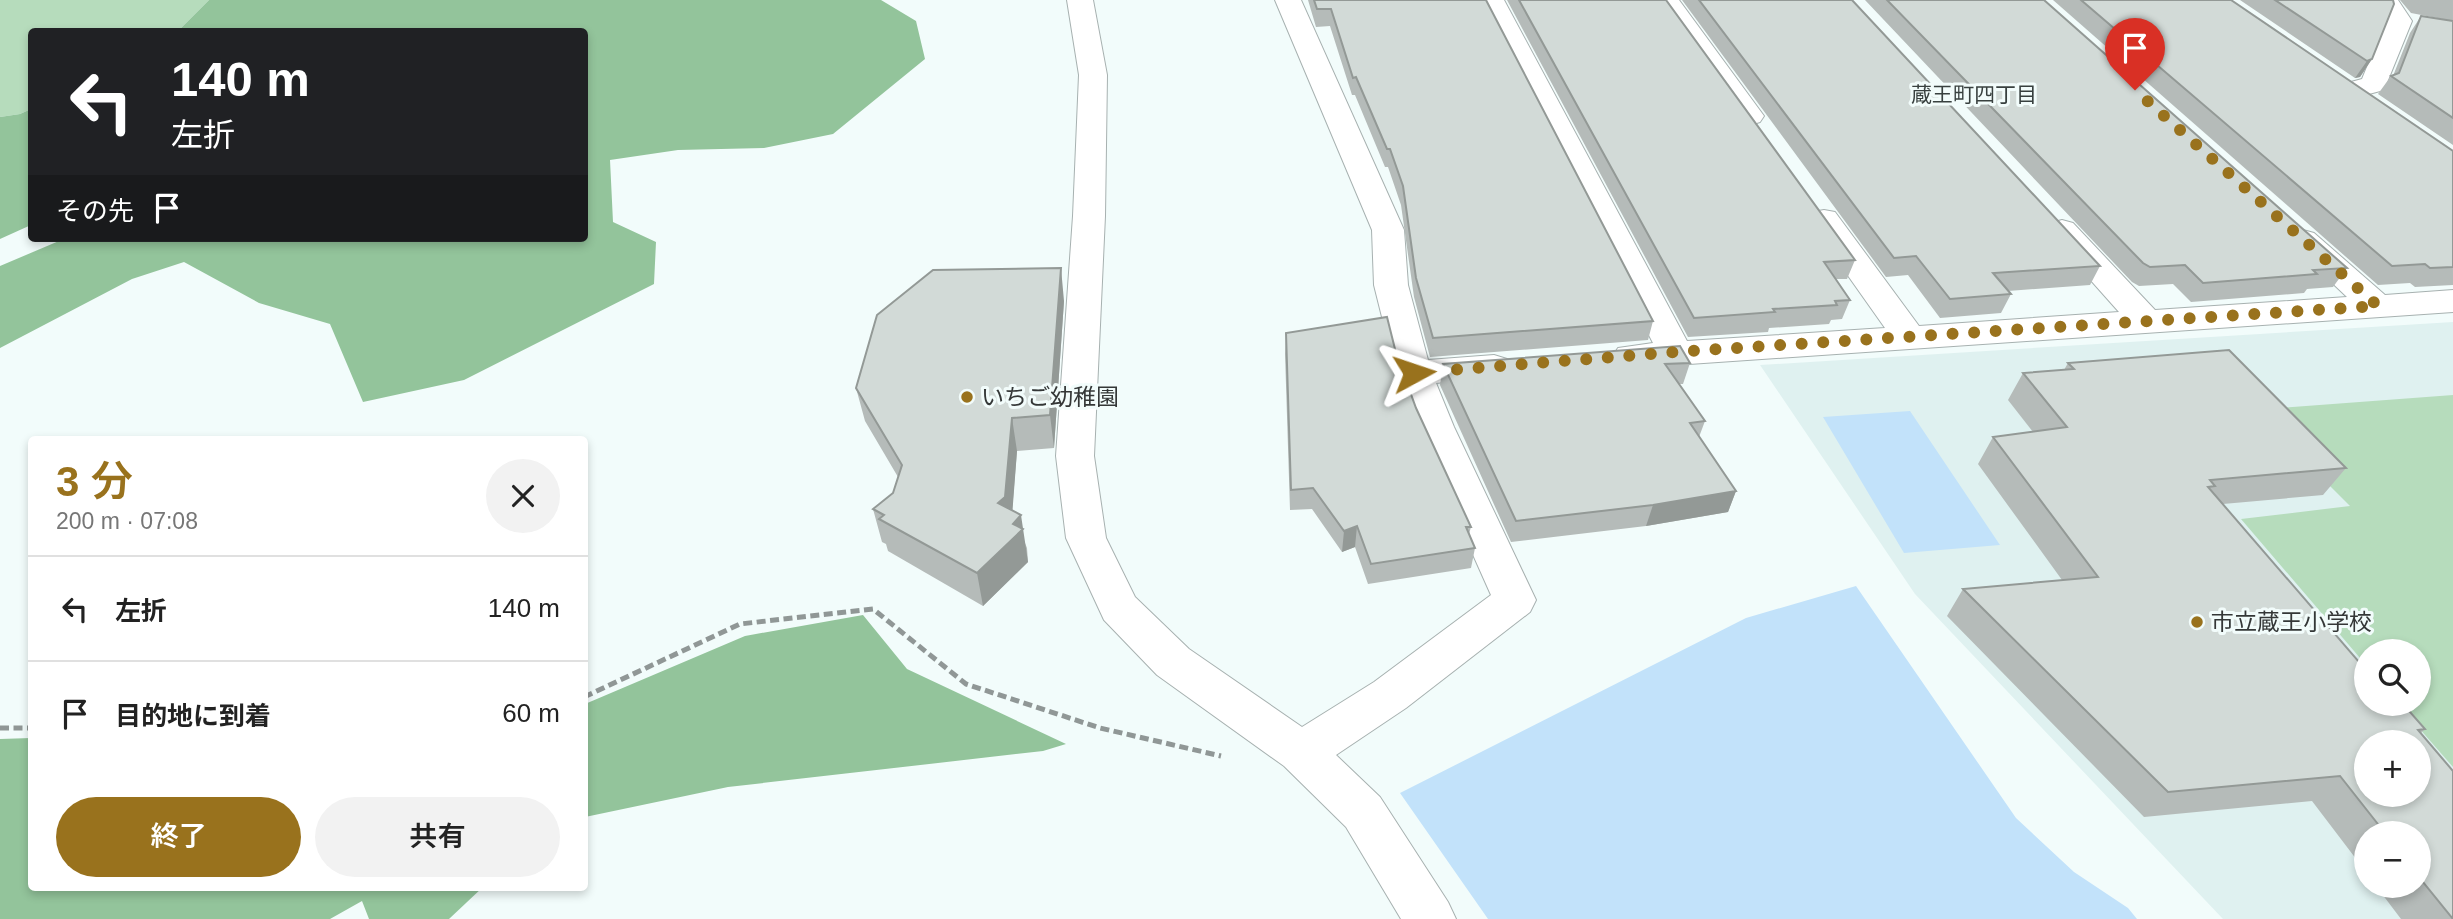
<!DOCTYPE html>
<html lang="ja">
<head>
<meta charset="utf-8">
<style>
  body { margin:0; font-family:Arial,"Noto Sans JP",sans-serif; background:#f2f2f2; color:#222; height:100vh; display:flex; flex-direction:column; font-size:26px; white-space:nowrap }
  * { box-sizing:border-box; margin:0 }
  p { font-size:23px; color:#767676 }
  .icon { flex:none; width:38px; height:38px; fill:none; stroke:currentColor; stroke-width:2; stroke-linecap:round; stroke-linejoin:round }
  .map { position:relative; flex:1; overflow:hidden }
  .drawer { position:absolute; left:28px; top:436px; width:560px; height:455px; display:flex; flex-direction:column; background:#fff; border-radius:7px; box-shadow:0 4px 10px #0003 }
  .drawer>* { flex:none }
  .hud { position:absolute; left:28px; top:28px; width:560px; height:214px; border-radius:7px; box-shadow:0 4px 10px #0003; background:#202124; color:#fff; overflow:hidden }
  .tools { position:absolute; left:2354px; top:639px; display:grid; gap:14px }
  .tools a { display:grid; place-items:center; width:77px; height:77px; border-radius:50%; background:#fff; box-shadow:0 4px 10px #0003; font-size:35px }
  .pin { position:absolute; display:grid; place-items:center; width:60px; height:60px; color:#fff; margin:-72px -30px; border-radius:50% 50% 50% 0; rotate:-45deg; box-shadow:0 0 7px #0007 }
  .pin .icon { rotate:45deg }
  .me { position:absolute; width:77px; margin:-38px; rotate:85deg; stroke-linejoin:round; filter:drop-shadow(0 0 5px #0008) }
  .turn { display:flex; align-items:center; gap:24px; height:147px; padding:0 28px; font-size:32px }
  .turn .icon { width:91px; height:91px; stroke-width:2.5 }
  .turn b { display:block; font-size:49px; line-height:60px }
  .then { display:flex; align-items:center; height:66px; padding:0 28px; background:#0003; gap:14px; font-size:26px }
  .round { display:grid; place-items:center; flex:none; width:74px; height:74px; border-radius:37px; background:#f2f2f2 }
  .headline { display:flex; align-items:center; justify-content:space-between; height:119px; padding:0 28px }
  h1 { font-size:42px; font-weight:600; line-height:52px; color:#99721d }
  .cta { display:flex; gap:14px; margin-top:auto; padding:14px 28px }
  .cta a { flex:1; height:80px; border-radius:42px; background:#99721d; color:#fff; font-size:28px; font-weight:600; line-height:80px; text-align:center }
  .cta a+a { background:#f2f2f2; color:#222 }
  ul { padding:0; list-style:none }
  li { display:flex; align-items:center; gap:21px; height:105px; padding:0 28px; border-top:2px solid #e0e0e0 }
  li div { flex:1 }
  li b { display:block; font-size:26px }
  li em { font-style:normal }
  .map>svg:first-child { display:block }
  .built { fill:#dff1f0; fill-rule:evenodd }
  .green { fill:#b6dcbc }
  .forest { fill:#93c49b }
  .water { fill:#c2e2fa }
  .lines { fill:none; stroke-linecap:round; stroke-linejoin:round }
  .street-casing { stroke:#a7b1b0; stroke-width:2 }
  .path { stroke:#909796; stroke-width:5; stroke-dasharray:9 4.5; stroke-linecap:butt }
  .street { fill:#fff; fill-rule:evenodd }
  .wall { fill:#b5bbb9 }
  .shaded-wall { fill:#939996 }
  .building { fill:#d2dad7; stroke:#939996; stroke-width:2; fill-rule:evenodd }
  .route { stroke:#99721d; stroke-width:12; stroke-dasharray:0 21.6 }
  .poi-dot { fill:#99721d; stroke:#f2fcfb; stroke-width:2.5 }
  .labels { text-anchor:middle; stroke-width:6; stroke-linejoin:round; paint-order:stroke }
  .far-neighbourhood-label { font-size:21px; fill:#38403f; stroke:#f2fcfb }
  .poi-label { font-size:23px; fill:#343737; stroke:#f2fcfb; text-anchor:start }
</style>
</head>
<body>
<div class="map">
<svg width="2453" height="919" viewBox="0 0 2453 919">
  <rect width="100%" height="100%" fill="#f2fcfb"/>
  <path class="built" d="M2453,322V919H2223L1915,594L1760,365ZM2366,651H2418V704H2366ZM2366,742H2418V794H2366ZM2366,833H2418V886H2366Z"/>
  <path class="green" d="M0,0H209L178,31L32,32L31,109L20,114L0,117Z
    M2453,395V767L2398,704H2418V651H2366V665L2241,519L2350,506L2254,410Z"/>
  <path class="forest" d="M209,0H881L916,21L925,59L833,134L764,148L678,150L610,160L613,222L656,242L654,284L464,380L363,402L330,324L259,303L184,262L132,279L0,348V266L66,238H584V32L178,31Z
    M31,109V225L0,239V117L20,114Z
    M863,615L907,669L1066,744L1043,751L728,787L585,817V704L745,636Z
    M31,738L32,887H483L449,919H369L362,901L330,919H0V739Z"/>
  <path class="water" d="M1910,411L2000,545L1904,553L1823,417Z
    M1856,586L2016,818L2074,872L2128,908L2137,919H1488L1400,793L1746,618Z"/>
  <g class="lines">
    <defs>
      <path id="street" d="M1067,0H1093L1107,75L1105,216L1094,456L1106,538L1135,597L1189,649L1302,727L1374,682L1491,595L1416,427L1396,373L1374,285L1372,230L1275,0H1301L1404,230L1408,285L1428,360L1494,355L1507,359L1512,367L1507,375L1436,383L1454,427L1536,600L1530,612L1406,708L1336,755L1380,797L1448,902L1456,919H1401L1346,827L1284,766L1157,675L1104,620L1066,538L1056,456L1073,216L1079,75Z
        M1478,0H1504L1687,341L1885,328L1808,219L1813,212L1824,210L1835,212L1919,326L2119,312L2046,230L2051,223L2062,220L2073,223L2155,310L2347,297L2287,240L2292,233L2303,230L2314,233L2385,295L2453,290V312L1631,368L1618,364L1613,356L1618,348L1653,343Z
        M1653,0H1679L1764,116L1760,122L1750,125L1740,122Z
        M2368,0H2398L2412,21L2384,90L2350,99L2340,97L2336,91L2340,85L2362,79L2386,21L2382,12Z"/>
    </defs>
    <use href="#street" class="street-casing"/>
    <path class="path" d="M584,697L740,624L873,609L966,684L1100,728L1221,756
      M0,728H32"/>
    <use href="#street" class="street"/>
  </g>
  <path class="wall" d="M1308,0H1486L1653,321L1648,340L1430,357L1414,297L1401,205L1388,167H1385L1355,95H1352L1330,26L1316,27Z
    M1507,0H1666L1855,260L1847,279H1836L1850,300L1842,319L1831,320L1829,324L1769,328L1768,332L1688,337Z
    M1682,0H1852L2100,266L2090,285L2008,291L2011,294L2001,313L1940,318L1908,275L1886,277Z
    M1865,0H2044L2347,268L2333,287L2307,289L2304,293L2191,302L2173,284L2139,286L2132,282Z
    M2053,0H2231L2453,151V285L2415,287L2410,283L2378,285Z
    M2240,0H2393L2372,59L2360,77L2355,78Z
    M2400,0H2453V21L2411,13Z
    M2421,16L2453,21V145L2378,94L2391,76H2393L2410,33Z
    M1064,301L1054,448L1017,451L1012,511L1027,548L1028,562L983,606L888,551L886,544L882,542L873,509L893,493L898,477L865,421L856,388Z
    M1286,333L1396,353L1416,408L1471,527L1469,534L1475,548L1471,568L1368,584L1355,547L1342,552L1312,509L1290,510L1285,354Z
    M1690,363L1683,384H1679L1705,421L1699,437L1736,491L1728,512L1646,526L1511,542L1440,385L1443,364Z
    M2068,363L2346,468L2323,495L2223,504L2366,704L2425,729L2421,733L2453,919H2401L2376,886H2418V833H2366V872L2312,801L2144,817L1947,616L1963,589L2062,580L1978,464L1993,437L2033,432L2008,400L2023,373L2064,370Z"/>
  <path class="shaded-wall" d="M2372,59L2360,77L2355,78L2367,61Z
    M1061,268L1064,301L1054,448L1050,415Z
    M1012,418L1017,451L1011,530L998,503Z
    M1736,491L1728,512L1646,526L1653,505Z
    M1021,515L1028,562L983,606L977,573L1013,524Z
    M1357,526L1355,547L1342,552L1344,531Z"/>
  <path class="building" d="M1314,0H1486L1653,321L1433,338L1416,278L1403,186L1390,149H1387L1356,77L1353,78L1331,9H1317Z
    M1519,0H1666L1855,260L1824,262L1850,300L1835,301L1837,305L1773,309L1775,312L1694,318Z
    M1699,0H1852L2100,266L1993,273L2011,294L1950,299L1916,256L1894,258Z
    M1887,0H2044L2347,268L2313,270L2317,274L2203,283L2185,265L2150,267L2143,263Z
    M2081,0H2231L2453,151V267L2430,268L2425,264L2392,266Z
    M2275,0H2393L2394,4L2372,59L2367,61Z
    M2421,16L2453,21V118L2391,76L2399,73Z
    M1061,268L1050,415L1012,418L1005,497L998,503L1021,515L1013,524L1023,529L977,573L879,519L884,515L873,509L893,493L902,465L856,388L877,315L933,270Z
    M1387,317L1396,353L1416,408L1471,527H1466L1475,548L1371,564L1357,526L1344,531L1313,488L1291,490L1286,333Z
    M1680,346L1690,363L1665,364L1705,421L1690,423L1736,491L1653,505L1516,521L1443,364Z
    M2229,350L2346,468L2210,480L2215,486L2208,487L2366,670V704H2403L2425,729L2418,730L2453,771V919L2418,876V833H2385L2340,776L2168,792L1963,589L2098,577L1993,437L2067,427L2023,373L2074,369L2068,363ZM2366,742H2418V794H2366Z"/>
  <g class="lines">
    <path class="route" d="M1414,373L1675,352L2378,306L2135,90"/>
  </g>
  <g class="poi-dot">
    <circle cx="967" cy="397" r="7"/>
    <circle cx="2197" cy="622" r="7"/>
  </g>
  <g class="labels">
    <g class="far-neighbourhood-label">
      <text x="1974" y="102">蔵王町四丁目</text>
    </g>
    <g class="poi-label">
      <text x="981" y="405">いちご幼稚園</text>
      <text x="2211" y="630">市立蔵王小学校</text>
    </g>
  </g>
</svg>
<div class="tools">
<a><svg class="icon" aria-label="search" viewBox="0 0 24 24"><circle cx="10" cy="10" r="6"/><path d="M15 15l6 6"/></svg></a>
<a>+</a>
<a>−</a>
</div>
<div class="pin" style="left:2135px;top:90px;background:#d93025"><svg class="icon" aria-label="arrive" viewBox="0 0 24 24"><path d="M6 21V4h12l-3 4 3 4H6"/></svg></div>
<svg class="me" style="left:1414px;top:373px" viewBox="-20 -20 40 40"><path d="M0-17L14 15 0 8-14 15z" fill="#99721d" stroke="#fff" stroke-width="4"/></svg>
<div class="hud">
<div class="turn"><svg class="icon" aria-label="left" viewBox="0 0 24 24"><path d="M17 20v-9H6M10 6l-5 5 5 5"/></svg><div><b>140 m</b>左折</div></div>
<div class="then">その先<svg class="icon" aria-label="arrive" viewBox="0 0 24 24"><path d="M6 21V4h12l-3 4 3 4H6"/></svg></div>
</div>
<section class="drawer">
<div class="headline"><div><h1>3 分</h1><p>200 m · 07:08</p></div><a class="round"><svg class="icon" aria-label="close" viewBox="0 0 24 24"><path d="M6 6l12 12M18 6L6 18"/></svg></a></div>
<ul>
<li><svg class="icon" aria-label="left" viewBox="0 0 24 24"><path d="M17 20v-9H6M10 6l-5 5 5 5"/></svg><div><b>左折</b></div><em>140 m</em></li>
<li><svg class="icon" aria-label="arrive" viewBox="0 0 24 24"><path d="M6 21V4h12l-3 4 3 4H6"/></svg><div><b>目的地に到着</b></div><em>60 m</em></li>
</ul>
<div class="cta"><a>終了</a><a>共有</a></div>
</section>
</div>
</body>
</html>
